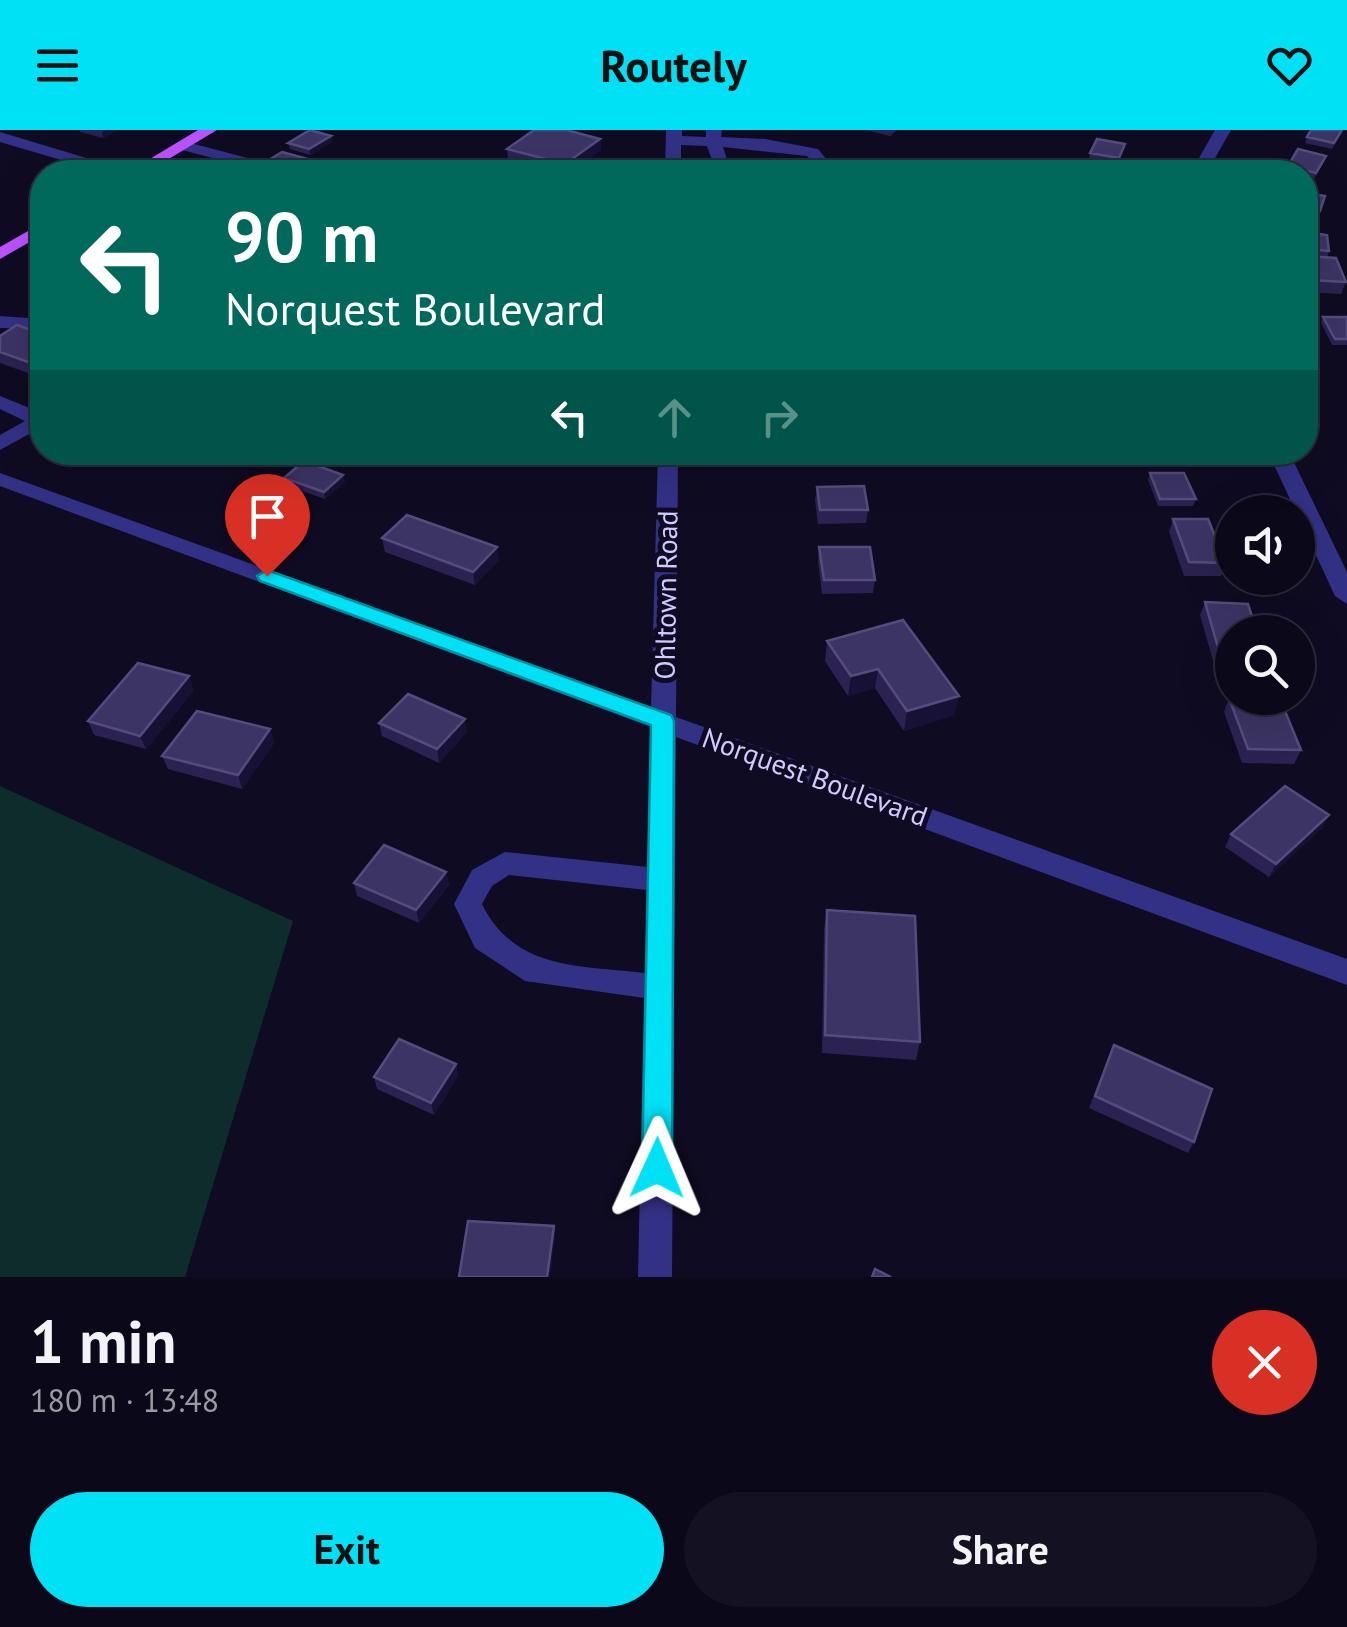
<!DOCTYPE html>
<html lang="en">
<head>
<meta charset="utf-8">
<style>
  body { margin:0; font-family:"PT Sans",sans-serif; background:#141123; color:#f1f3f6; height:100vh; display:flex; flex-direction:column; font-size:38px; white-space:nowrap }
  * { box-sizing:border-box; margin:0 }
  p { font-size:32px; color:#9a9aa2 }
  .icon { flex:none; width:55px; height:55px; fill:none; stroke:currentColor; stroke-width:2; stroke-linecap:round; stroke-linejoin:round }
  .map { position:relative; height:1147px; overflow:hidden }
  .side { display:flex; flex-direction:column; background:#0b081a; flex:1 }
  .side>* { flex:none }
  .top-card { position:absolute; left:30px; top:30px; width:1288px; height:305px; border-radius:40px; box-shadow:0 10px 40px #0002,0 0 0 2px #2b2939; background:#00695c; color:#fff; overflow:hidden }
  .buttons { position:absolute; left:1215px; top:365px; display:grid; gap:20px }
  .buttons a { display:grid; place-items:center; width:100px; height:100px; border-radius:50%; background:#0b081a; box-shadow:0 10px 40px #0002,0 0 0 2px #2b2939; font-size:50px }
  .pin { position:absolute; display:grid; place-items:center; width:85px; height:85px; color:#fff; margin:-102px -42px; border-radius:50% 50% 50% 0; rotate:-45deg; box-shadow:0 0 10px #0007 }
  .pin .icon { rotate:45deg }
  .me { position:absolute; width:110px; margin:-55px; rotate:1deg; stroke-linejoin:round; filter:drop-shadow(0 0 8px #0008) }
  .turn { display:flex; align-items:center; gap:35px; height:210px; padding:0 30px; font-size:45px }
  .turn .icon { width:130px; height:130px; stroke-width:2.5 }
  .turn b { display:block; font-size:70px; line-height:85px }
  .lanes { display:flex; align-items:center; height:95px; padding:0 30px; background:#0003; justify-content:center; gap:50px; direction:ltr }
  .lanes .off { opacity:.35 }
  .round { display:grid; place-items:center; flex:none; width:105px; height:105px; border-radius:52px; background:#141123 }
  .headline { display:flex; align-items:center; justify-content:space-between; height:170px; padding:0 30px }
  h1 { font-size:60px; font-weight:800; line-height:75px }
  .cta { display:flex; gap:20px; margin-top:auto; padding:20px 30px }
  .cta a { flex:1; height:115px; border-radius:60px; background:#00e1f6; color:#111; font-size:40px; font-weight:800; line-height:115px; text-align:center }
  .cta a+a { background:#141123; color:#f1f3f6 }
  header { display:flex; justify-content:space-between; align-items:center; height:130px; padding:0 30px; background:#00e1f6; color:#111; font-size:45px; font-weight:800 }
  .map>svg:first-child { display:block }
  .green { fill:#0d2c2b }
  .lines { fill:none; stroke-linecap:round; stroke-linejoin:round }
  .minor { fill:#333186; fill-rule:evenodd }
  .major { fill:#bc52ff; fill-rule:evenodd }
  .wall { fill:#2b2251 }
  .shaded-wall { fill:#181136 }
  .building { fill:#3c3464; stroke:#544c7c; stroke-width:2.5 }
  .route { fill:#00e1f6; stroke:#0092a0; stroke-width:2.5 }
  .labels { text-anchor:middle; stroke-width:10; stroke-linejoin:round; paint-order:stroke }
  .street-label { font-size:28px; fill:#d1cbff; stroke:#0f0b22 }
</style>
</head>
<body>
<header><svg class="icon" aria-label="menu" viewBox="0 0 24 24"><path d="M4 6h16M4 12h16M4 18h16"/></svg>Routely<svg class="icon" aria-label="heart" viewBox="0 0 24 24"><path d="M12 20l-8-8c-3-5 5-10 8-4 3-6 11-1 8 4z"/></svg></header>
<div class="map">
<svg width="1347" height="1147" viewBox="0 0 1347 1147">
  <rect width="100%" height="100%" fill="#0f0b22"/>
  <path class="green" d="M0,656L293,791L185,1147H0Z"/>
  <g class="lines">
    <path class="minor" d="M666,0H682V6L706,7V0H722L721,7L765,9L818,19L837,42L721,38L713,33L707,16L681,15V42H665ZM723,17L807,26L812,31L727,29Z
      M1215,0H1231L1207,42H1191Z
      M0,2L123,39L125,42H102L0,12Z
      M183,11L282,37L284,40L267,42L178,19L175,16Z
      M145,33L168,39L170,42L139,41L137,38Z
      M0,186L42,189V199L0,198Z
      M0,266L42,283V297L0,320V305L25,291L0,279Z
      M658,322H678L676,587L1347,829V855L676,607L672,1147H638L644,868L525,851L475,818L454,774L472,740L505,722L648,737L651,597L0,356V343L651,578ZM509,745L647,760L645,843C580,835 515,841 482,774L492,756Z
      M1268,322H1289L1347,442V474L1335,466Z"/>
    <path class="major" d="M198,0H217L147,42H128Z
      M42,93V105L0,129V117Z"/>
  </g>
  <path class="wall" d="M80,0H118L103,8L80,2Z
    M865,0H897L890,6Z
    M1342,0L1332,19L1305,13L1307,7Z
    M331,6L332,12L310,25L290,19L288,13Z
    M600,9L601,20L571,42H552L508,31L507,19Z
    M1125,14L1118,34L1089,29L1090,23Z
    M1324,32L1314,49L1305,47V42H1286L1288,36Z
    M1305,63L1325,66L1318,87L1305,84Z
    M1305,102L1329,121L1327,128L1305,125Z
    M1305,126L1346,152L1341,164L1305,162Z
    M1323,187H1347V215H1332L1321,193Z
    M42,204V248L0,233V206Z
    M230,322H250L244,328Z
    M1150,343L1196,369L1193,376H1158L1148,350Z
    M284,348L345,352L325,369L285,355Z
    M817,357L868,380L866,393L818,394L815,370Z
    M1173,389L1226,433L1221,446H1184L1169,402Z
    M382,408L499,430L475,455L385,422Z
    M819,417L875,450L873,463L822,464L818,431Z
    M1205,472L1232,502V536L1214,534L1200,485Z
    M827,511L959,566L954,585L904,601L875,558L848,566L825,531Z
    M194,560L146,619L94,605L88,591Z
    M1229,568L1301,620L1294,634L1242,633L1224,582Z
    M379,593L467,602L439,633L382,606Z
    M270,599L274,613L242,659L168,639L162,626Z
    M1329,685L1322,698L1269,747L1225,717L1231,704Z
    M446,742L449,755L419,793L357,766L354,753Z
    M827,780L920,912L916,930L822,923L824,799Z
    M1114,915L1194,1012L1188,1023L1089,978Z
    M456,934L458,946L434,985L377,959L374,947Z"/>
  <path class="shaded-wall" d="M105,0H118L103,8L102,2Z
    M331,6L332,12L310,25L309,19Z
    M600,9L601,20L571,42H566L565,34Z
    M326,34L327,42H313Z
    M343,345L345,352L325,369L324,362Z
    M497,417L499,430L475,455L473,442Z
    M878,539L875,558L848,566L851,546Z
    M189,546L194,560L146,619L140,606Z
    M959,566L954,585L904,601L907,581Z
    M465,589L467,602L439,633L437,619Z
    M270,599L274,613L242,659L238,645Z
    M1329,685L1322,698L1269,747L1276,734Z
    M446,742L449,755L419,793L416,780Z
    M456,934L458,946L434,985L431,973Z
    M554,1096L555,1108L550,1147H547Z"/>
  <path class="building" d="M310,0L331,6L309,19L288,13Z
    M534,0H567L600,9L565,34L507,19Z
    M1311,0H1342L1334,13L1307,7Z
    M1097,9L1125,14L1119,28L1090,23Z
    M1298,19L1326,26L1316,43L1288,36Z
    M282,22L326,34L313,42H249Z
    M852,36L906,37L908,42H853Z
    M1305,63L1325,66L1320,81L1305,78Z
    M1305,102L1327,105L1329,121L1305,119Z
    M1305,126L1336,128L1346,152L1309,150L1305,139Z
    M1323,187H1347V209H1335Z
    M17,195L42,204V237L0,222V206Z
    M304,331L343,345L324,362L284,348Z
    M1150,343H1184L1196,369H1160Z
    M864,356L868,380H820L817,357Z
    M407,385L497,417L473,442L382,408Z
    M1173,389H1208L1226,433L1189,432Z
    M819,417H870L875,450H824Z
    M1205,472L1248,474L1257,502H1232V522L1219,521Z
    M903,490L959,566L907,581L878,539L851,546L827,511Z
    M138,533L189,546L140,606L88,591Z
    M408,564L465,589L437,619L379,593Z
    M1229,568L1280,569L1301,620L1248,619Z
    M197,581L270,599L238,645L162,626Z
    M1285,656L1329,685L1276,734L1231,704Z
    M384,715L446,742L416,780L354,753Z
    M827,780L915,786L920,912L825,905Z
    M399,909L456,934L431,973L374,947Z
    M1114,915L1212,959L1194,1012L1095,966Z
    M468,1091L554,1096L547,1147H459Z
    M875,1139L891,1147H872Z"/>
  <path class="route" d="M267,440L671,585L674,591L672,1038L667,1048L657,1052L646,1048L642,1038L651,595L260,451L257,446Z"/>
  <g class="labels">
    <g class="street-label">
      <text transform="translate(666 465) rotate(-89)" y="10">Ohltown Road</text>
      <text transform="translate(815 647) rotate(20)" y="10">Norquest Boulevard</text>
    </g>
  </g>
</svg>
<div class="buttons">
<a><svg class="icon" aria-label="sound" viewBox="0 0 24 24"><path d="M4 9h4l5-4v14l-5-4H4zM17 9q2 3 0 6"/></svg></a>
<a><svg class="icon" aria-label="search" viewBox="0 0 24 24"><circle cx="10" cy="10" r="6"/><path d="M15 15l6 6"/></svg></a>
</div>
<div class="pin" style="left:267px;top:446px;background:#d93025"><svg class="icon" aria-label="arrive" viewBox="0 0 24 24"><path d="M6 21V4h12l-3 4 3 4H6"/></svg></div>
<svg class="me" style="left:657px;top:1038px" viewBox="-20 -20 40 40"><path d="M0-17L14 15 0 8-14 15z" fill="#00e1f6" stroke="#fff" stroke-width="4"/></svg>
<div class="top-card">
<div class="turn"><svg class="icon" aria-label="left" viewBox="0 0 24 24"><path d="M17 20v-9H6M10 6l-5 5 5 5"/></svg><div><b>90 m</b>Norquest Boulevard</div></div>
<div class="lanes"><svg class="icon" aria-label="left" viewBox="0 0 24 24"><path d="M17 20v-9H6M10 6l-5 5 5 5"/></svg><svg class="icon off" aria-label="ahead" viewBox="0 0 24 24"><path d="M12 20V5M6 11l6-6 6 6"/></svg><svg class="icon off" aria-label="right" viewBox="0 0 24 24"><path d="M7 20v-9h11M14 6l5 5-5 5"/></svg></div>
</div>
</div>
<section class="side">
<div class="headline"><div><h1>1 min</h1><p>180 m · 13:48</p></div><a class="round" style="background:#d93025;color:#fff"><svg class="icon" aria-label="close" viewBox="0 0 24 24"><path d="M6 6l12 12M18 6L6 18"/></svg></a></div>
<div class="cta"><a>Exit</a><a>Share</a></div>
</section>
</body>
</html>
